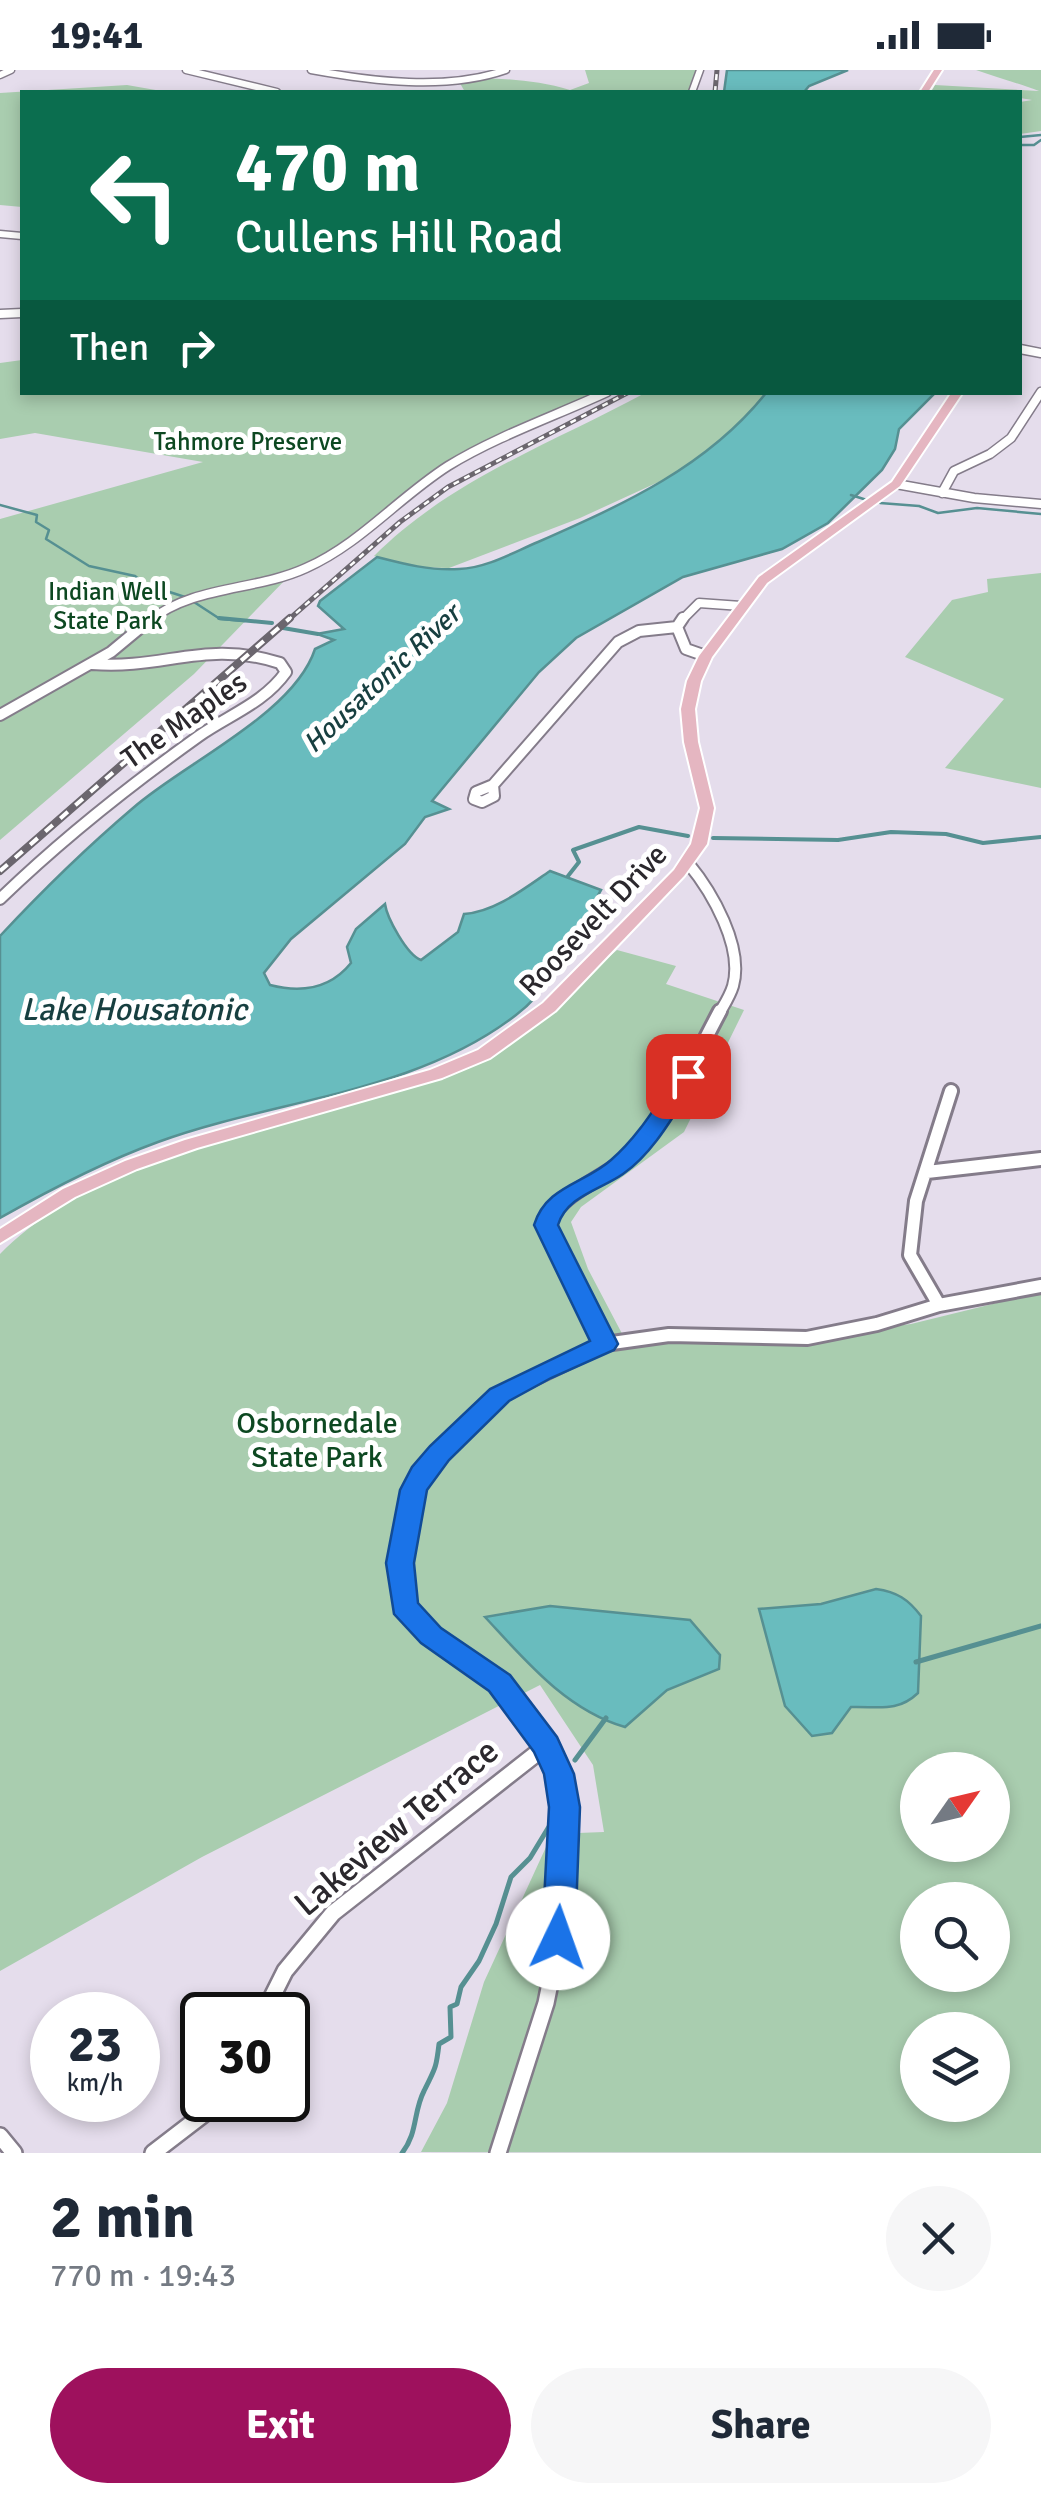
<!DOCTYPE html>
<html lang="en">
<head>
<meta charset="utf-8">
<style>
  body { margin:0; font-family:Signika,sans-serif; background:#f6f6f7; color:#1f2937; height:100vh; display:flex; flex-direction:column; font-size:38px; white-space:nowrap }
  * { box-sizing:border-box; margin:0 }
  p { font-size:32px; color:#747a83 }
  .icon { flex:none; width:55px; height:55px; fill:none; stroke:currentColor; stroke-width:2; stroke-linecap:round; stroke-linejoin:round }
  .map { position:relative; height:2083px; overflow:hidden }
  .drawer { display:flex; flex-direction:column; background:#fff; flex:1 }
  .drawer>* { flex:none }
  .guide { position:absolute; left:20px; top:20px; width:1002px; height:305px; border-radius:0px; box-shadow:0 5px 15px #0003; background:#0b6e4f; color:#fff; overflow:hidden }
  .needle { width:65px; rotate:56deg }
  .fabs { position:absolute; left:900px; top:1682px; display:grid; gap:20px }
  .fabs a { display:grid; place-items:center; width:110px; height:110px; border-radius:50%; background:#fff; box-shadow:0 5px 15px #0003; font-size:50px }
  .speed { position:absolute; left:30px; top:1922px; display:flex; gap:20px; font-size:50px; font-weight:700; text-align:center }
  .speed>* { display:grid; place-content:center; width:130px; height:130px; border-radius:50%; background:#fff; box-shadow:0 5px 15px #0003; line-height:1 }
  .speed small { font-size:25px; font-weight:400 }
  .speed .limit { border:5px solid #111; border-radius:15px; background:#fff; color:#111 }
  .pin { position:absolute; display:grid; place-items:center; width:85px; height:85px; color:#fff; margin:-42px; border-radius:20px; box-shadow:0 5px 15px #0006 }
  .me { position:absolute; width:110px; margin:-55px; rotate:3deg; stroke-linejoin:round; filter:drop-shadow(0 0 8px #0008) }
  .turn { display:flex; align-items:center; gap:35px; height:210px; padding:0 50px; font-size:45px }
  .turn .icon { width:130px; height:130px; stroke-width:2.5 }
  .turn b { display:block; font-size:70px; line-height:85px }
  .then { display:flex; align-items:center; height:95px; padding:0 50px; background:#0003; gap:20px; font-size:38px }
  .round { display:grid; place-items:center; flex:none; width:105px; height:105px; border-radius:52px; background:#f6f6f7 }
  .overview { display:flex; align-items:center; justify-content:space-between; height:170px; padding:0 50px }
  h1 { font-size:60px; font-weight:800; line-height:75px }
  .primary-button { display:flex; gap:20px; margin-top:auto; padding:20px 50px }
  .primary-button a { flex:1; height:115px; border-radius:60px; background:#9e115d; color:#fff; font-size:40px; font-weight:800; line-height:115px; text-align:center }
  .primary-button a+a { background:#f6f6f7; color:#1f2937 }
  .status { display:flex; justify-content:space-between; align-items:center; height:70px; padding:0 50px; background:#fff; direction:ltr }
  .status svg { height:28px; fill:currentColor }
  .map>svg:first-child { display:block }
  .green { fill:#a9cdaf; fill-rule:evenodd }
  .water { fill:#69bcbe; stroke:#569092; stroke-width:2.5 }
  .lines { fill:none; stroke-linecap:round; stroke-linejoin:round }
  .stream-far2 { stroke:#569092; stroke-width:2.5 }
  .stream-far1 { stroke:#569092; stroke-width:4 }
  .stream { stroke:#569092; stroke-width:5 }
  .minor-far4-casing { stroke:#847c8a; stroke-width:9 }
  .minor-far3-casing { stroke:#847c8a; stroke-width:11 }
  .minor-far2-casing { stroke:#847c8a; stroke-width:14 }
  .minor-far1-casing { stroke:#847c8a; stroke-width:18 }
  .minor-casing { stroke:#847c8a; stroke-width:20 }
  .primary-casing { stroke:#fff; stroke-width:4 }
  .minor-far4 { stroke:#fff; stroke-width:6 }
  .minor-far3 { stroke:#fff; stroke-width:8 }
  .minor-far2 { stroke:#fff; stroke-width:10 }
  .minor-far1 { stroke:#fff; stroke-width:12 }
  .minor { stroke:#fff; stroke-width:15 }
  .primary { fill:#e5b6c1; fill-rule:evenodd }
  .rail-far1-casing { stroke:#6b666e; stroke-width:5 }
  .rail-casing { stroke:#6b666e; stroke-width:8 }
  .rail-far1 { stroke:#fff; stroke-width:2.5; stroke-dasharray:6; stroke-linecap:butt }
  .rail { stroke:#fff; stroke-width:4; stroke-dasharray:10; stroke-linecap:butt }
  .route { fill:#1a73e8; stroke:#114b97; stroke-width:2.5 }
  .labels { text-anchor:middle; stroke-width:10; stroke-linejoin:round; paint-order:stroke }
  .far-park-label { font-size:25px; fill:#0d4821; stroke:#fff }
  .far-water-label { font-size:28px; font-style:italic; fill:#173f40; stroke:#fff }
  .street-label { font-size:30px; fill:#2b282d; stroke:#fff }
  .park-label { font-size:30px; fill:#0d4821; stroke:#fff }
  .water-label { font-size:32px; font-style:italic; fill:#173f40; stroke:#fff }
  .near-street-label { font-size:35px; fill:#2b282d; stroke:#fff }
</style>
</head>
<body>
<div class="status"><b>19:41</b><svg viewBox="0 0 49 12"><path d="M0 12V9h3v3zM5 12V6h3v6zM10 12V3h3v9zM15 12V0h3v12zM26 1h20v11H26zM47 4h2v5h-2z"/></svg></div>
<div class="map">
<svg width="1041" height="2083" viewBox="0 0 1041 2083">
  <rect width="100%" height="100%" fill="#e5ddec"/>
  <path class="green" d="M585,0H700L695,22H465L457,8C497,8 533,9 570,20L589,13Z
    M976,0H1041V61L1020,64V32L1032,30L1020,28V22H931L935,15L1039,21C1017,13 999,8 976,0Z
    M127,15L167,22H22V137L0,135V23Z
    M22,290V322L608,323L450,397L388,446L288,507L194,604L0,770V449L203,392L35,363L0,369V293Z
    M645,323H781L689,398L580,448L449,498L408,497L374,486C451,409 551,374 645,323Z
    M1041,503V718L945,698L1004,629L905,587L952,530L988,522L987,509Z
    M617,880L676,896L666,914L744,940L684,1062L581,1137L571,1152L588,1199L628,1275L825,1265L911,1254L1041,1222V2083L421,2082L447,2033L484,1912L552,1764L604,1762L593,1695L540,1615L202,1787L0,1901V1184C75,1109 174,1084 273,1053C341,1032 409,1011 478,990L509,974ZM918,1700H992V1775H918ZM918,1830H992V1905H918ZM918,1960H992V2035H918Z"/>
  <path class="water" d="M727,0H848L809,16L804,22H724Z
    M766,323H935L899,359L895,379L882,400L828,453L782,479L683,507L576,568L539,602L432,731L449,739L425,747L405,774L291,869L264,903L270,915C301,923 330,919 351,893L347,877L356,859L385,834C387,848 407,885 421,890L458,862L464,844C495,842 525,818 550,801L601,820C576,863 557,914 516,945C414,1024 276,1029 158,1072C103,1092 51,1119 0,1148V866C42,821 86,778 133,738C184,693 294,644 315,579L334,570L317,564L344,559L318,536L320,531L377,487C404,494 431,501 459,499C487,498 514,482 538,472C624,434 707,397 766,323Z
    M876,1519C897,1522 908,1529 921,1546L918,1623C897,1643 878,1636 851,1637L832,1663L812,1666L785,1636L759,1539L821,1534Z
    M550,1536L690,1550L720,1585L719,1599L667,1620L625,1657C566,1640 525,1590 485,1547Z"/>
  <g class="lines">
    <path class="stream-far2" d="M1020,67L1041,65
      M1020,75H1034L1041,70
      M851,425L870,431
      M880,433L919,436L938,443L977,438L1041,444
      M0,435L37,445L36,452L49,460L46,469L89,496L135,506L145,514L185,527
      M194,532L220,549L245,551"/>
    <path class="stream-far1" d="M219,548L272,553
      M283,558L318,564
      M713,768L838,770L891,762L946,764L983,773L1041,767
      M568,806L579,792L573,780L639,757L688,766"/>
    <path class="stream" d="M916,1592L1041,1556
      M575,1690L606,1648
      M402,2083C418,2063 413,2042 424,2021C435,1998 436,2000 439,1974L451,1967L450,1937L457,1934L461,1917L479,1891L496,1854L511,1807L530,1788L553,1750"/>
    <defs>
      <path id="minor-far4" d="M186,0L277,22
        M311,0C372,11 446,21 506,0
        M0,5L11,0
        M692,22L700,0
        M0,164L22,166"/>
      <path id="minor-far3" d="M0,244L22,243
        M1020,279L1041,283
        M896,414L974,428L1041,434
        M942,423L954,401L990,384L1011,368L1041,322
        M149,551C194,515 256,521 306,498C360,474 398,428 448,396C497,366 555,346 607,322
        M681,551L699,533L741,536"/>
      <path id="minor-far2" d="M677,557L683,548
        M0,645L111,582L152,548
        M493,715L494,726L482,732L474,729L476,722Z
        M493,715L618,572L639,561L677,557L686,579L706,586
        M688,793C712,822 744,877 733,916C730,926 724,935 719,944
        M0,829C62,769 129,716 199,666C229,645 264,633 286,602L280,593C206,569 164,600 92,594"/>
      <path id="minor-far1" d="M927,1102L1041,1089
        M939,1235L910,1185L916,1131L951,1021
        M605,1274L546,1155C563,1118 607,1110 634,1081C672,1040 694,990 720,941
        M408,1445L421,1404L499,1325L605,1274L669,1265L807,1268L877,1254L939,1235L1041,1216"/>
      <path id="minor" d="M408,1443L400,1493L404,1536L431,1566L479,1596L518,1634L559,1704L565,1737L559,1869L546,1933L498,2083
        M263,1945L285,1901L333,1843L546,1676
        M0,2066L14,2083
        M153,2083L222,2030"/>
      <path id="primary" d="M934,0H942L928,22H920Z
        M952,322H963L900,416L767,513L712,587L701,611L695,639L698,672L714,738L707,774L684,806L555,941L490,988L442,1008L197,1078L137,1099L75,1127L0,1173V1159L63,1119L125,1091L185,1070L430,1000L478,980L543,933L674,800L691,774L700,738L684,672L681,639L687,611L699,586L759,507L892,412Z"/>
    </defs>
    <use href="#minor-far4" class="minor-far4-casing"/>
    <use href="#minor-far3" class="minor-far3-casing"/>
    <use href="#minor-far2" class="minor-far2-casing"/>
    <use href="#minor-far1" class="minor-far1-casing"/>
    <use href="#minor" class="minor-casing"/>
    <use href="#primary" class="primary-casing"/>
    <use href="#minor-far4" class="minor-far4"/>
    <use href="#minor-far3" class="minor-far3"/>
    <use href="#minor-far2" class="minor-far2"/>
    <use href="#minor-far1" class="minor-far1"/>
    <use href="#minor" class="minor"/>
    <use href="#primary" class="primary"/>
    <defs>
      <path id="rail-far1" d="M715,22L717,0
        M287,551L400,452L448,417L629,322"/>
      <path id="rail" d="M0,801L290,548"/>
    </defs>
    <use href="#rail-far1" class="rail-far1-casing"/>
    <use href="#rail" class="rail-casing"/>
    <use href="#rail-far1" class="rail-far1"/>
    <use href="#rail" class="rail"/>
  </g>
  <path class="route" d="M688,999L699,1006C677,1039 656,1081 623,1104C600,1120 567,1126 558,1155L618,1274L614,1280L551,1308L509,1331L449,1390L427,1420L414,1493L418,1533L441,1558L510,1605L557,1667L574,1704L580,1737L575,1868L570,1878L558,1882L547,1878L542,1868L549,1737L544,1704L534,1682L489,1621L421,1573L394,1544L386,1493L400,1420L412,1397L430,1376L490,1319L590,1271L534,1155C546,1116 584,1114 611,1090C640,1065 658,1032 680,1001Z"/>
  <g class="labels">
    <g class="far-park-label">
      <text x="248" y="380">Tahmore Preserve</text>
      <text x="108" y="530">Indian Well<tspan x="108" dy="29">State Park</tspan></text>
    </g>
    <g class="far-water-label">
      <text transform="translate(381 608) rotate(-43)" y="10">Housatonic River</text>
    </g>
    <g class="street-label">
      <text transform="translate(184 650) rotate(-35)" y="10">The Maples</text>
      <text transform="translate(593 850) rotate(-46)" y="10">Roosevelt Drive</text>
    </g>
    <g class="park-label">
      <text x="317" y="1363">Osbornedale<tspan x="317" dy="34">State Park</tspan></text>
    </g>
    <g class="water-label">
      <text x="134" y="950">Lake Housatonic</text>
    </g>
    <g class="near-street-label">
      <text transform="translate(396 1757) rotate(-40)" y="12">Lakeview Terrace</text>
    </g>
  </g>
</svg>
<div class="fabs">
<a><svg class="needle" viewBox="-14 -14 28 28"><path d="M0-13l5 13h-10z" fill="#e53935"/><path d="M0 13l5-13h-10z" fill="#747a83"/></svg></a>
<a><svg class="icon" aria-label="search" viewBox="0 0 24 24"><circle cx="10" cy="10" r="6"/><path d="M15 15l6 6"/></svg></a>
<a><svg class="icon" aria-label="layers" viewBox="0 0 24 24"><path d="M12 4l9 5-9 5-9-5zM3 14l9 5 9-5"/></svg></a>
</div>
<div class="speed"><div>23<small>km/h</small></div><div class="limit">30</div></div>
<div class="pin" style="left:688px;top:1006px;background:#d93025"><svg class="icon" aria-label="arrive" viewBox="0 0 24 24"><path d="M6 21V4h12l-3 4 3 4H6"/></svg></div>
<svg class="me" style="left:558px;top:1868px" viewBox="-20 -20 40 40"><circle r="19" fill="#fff"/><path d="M0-13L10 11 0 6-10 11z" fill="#1a73e8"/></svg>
<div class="guide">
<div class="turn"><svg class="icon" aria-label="left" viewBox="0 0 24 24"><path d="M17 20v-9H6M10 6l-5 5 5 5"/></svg><div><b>470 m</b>Cullens Hill Road</div></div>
<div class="then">Then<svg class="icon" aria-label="right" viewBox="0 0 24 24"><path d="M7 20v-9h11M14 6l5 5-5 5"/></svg></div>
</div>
</div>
<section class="drawer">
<div class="overview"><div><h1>2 min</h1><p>770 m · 19:43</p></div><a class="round"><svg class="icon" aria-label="close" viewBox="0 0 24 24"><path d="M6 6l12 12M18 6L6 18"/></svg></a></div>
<div class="primary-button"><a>Exit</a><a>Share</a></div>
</section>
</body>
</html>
